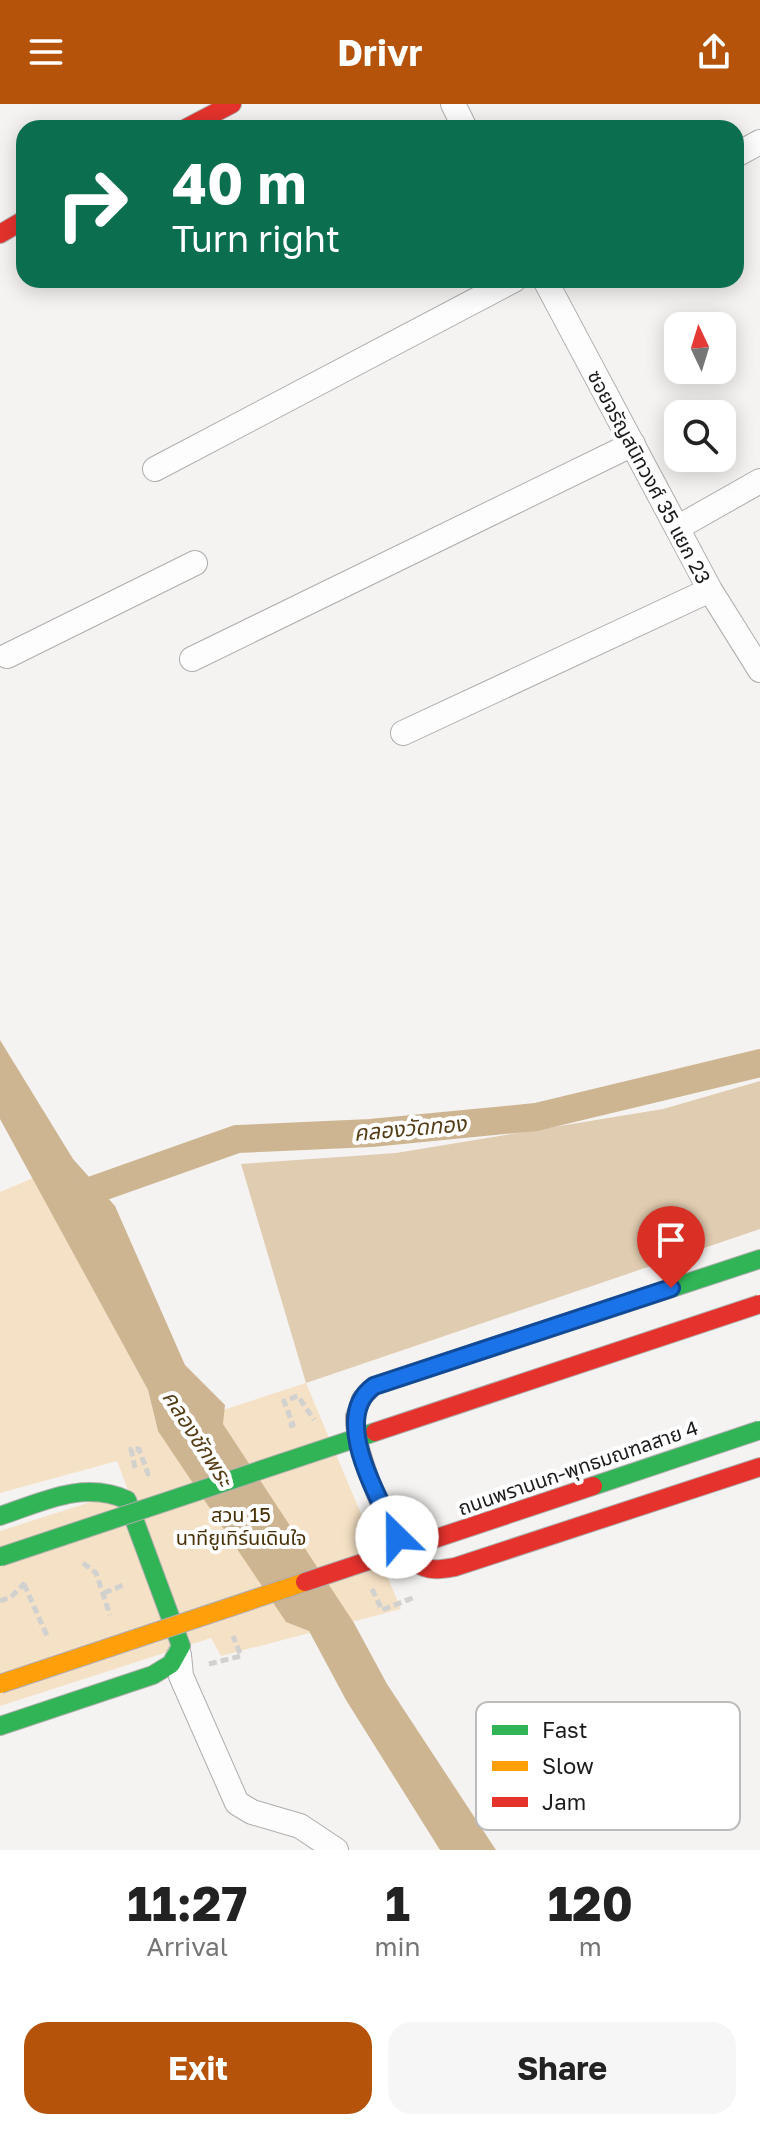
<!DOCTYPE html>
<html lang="en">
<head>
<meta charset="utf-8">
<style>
  body { margin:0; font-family:"Golos Text","Noto Sans Thai",sans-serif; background:#f6f6f6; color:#222; height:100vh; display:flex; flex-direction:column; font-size:30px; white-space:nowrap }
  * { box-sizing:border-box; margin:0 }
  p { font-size:26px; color:#767676 }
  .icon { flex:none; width:44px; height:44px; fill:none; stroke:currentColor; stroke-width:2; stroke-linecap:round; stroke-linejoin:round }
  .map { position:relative; height:1746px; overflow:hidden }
  .panel { display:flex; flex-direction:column; background:#fff; flex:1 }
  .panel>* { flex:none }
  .guide { position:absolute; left:16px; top:16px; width:728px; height:168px; border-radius:24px; box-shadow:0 4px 20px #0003; background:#0b6e4f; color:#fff; overflow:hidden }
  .needle { width:52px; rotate:356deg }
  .tools { position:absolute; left:664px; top:208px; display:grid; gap:16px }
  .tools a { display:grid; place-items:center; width:72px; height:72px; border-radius:16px; background:#fff; box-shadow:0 4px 20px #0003; font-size:40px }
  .pin { position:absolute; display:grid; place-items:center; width:68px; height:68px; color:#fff; margin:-82px -34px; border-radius:50% 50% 50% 0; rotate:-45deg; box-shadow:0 0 8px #0007 }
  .pin .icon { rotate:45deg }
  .me { position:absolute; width:88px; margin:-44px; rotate:337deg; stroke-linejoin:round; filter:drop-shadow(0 0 6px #0008) }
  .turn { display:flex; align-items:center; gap:28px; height:168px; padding:0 24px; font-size:36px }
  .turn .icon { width:104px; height:104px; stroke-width:2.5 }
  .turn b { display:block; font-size:56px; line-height:68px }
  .eta { display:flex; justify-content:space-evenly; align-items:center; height:136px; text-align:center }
  .eta b { font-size:48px; font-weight:700; line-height:56px }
  .cta { display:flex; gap:16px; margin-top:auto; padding:16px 24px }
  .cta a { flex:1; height:92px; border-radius:24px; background:#b45309; color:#fff; font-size:32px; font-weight:700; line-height:92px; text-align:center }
  .cta a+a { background:#f6f6f6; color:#222 }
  header { display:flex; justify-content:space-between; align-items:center; height:104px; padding:0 24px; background:#b45309; color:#fff; font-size:36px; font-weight:700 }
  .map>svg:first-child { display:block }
  .green { fill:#f5e1c5 }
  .forest { fill:#e0ccb0 }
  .water { fill:#cdb592 }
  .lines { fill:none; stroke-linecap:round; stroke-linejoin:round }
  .canal { stroke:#cdb592; stroke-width:28 }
  .street-casing { stroke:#aeadac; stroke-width:26 }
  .fast-casing { stroke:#aeadac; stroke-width:20 }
  .jam-casing { stroke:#aeadac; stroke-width:20 }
  .path { stroke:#d1d1d0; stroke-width:5; stroke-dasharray:8 4; stroke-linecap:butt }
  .street { stroke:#fefdfd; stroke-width:24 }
  .fast { stroke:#30b455; stroke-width:18 }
  .jam { stroke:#e5322d; stroke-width:18 }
  .fast-bridge-casing { stroke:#aeadac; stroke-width:20; stroke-linecap:butt }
  .slow-bridge-casing { stroke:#aeadac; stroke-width:20; stroke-linecap:butt }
  .jam-bridge-casing { stroke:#aeadac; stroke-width:20; stroke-linecap:butt }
  .fast-bridge { stroke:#30b455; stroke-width:18 }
  .slow-bridge { stroke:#ff9f0a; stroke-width:18 }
  .jam-bridge { stroke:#e5322d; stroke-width:18 }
  .route-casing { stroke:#114b97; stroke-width:20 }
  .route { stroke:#1a73e8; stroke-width:14 }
  .labels { text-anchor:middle; stroke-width:8; stroke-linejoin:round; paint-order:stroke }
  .street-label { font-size:20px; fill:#1d1c1b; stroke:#fff }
  .park-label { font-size:20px; fill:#473005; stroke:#fff }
  .water-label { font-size:22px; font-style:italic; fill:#553d15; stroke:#fff }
  .key { fill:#fff; stroke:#bbb; stroke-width:2 }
  .key-label { font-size:22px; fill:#1d1c1b }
</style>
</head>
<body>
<header><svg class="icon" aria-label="menu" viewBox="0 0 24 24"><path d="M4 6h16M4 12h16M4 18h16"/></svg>Drivr<svg class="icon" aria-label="share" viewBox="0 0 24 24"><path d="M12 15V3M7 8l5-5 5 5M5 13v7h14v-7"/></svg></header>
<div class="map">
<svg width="760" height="1746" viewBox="0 0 760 1746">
  <rect width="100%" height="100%" fill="#f5f3f1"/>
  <path class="green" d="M33,1074L148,1286L158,1327L306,1279L401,1505L221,1552L211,1534L0,1602V1427L128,1386L117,1357L0,1389V1088Z"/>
  <path class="forest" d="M760,977V1125L306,1279L241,1060L396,1049L663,1005Z"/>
  <path class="water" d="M0,936L73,1055L115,1102L185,1261L225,1301L223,1320L354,1519L387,1580L496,1746H440L346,1596L309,1527L286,1518L158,1327L148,1286L0,1015Z"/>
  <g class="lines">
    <path class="canal" d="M65,1096L237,1035L371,1029L536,1013L760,959"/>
    <defs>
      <path id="street" d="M453,0L465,24
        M736,51L760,38
        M545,176L710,486L760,566
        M155,365L514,176
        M677,424L760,377
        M7,552L195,459
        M192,555L633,340
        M403,629L710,486
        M179,1551L181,1572L237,1699L252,1708L300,1722L336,1746"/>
      <path id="fast" d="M355,1313L361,1295L374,1282L760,1155
        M0,1412C42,1398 84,1376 127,1396L181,1542L171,1560L153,1571L0,1622"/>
      <path id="jam" d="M186,24L232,0
        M0,130L24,116
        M355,1313C353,1343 393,1443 418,1460C429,1468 443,1465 455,1463L760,1363"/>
    </defs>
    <use href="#street" class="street-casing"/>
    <use href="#fast" class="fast-casing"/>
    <use href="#jam" class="jam-casing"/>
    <path class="path" d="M289,1322L293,1321L284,1297L298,1292L314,1316
      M135,1364L131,1345H139L148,1370L151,1369
      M83,1459L96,1469L110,1511
      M24,1480L48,1534
      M372,1485L382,1506L415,1493
      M104,1489L126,1480
      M0,1497L11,1493L25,1479
      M209,1560L241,1552L233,1532"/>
    <use href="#street" class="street"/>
    <use href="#fast" class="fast"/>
    <use href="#jam" class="jam"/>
    <defs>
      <path id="fast-bridge" d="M593,1382L760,1326
        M0,1453L375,1328"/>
      <path id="slow-bridge" d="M0,1580L305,1478"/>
      <path id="jam-bridge" d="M375,1328L760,1200
        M305,1478L593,1382"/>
    </defs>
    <use href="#fast-bridge" class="fast-bridge-casing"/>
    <use href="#slow-bridge" class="slow-bridge-casing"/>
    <use href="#jam-bridge" class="jam-bridge-casing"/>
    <use href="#fast-bridge" class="fast-bridge"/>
    <use href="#slow-bridge" class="slow-bridge"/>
    <use href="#jam-bridge" class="jam-bridge"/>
  </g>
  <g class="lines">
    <defs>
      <path id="route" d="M397,1433C380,1394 329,1314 374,1282L671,1184"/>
    </defs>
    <use href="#route" class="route-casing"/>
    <use href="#route" class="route"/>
  </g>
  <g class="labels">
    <g class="street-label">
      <text transform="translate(649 373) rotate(62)" y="7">ซอยจรัญสนิทวงศ์ 35 แยก 23</text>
      <text transform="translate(578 1364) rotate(-19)" y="7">ถนนพรานนก-พุทธมณฑลสาย 4</text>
    </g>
    <g class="park-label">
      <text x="241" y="1418">สวน 15<tspan x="241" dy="23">นาทียูเทิร์นเดินใจ</tspan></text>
    </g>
    <g class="water-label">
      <text transform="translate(410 1024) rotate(-5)" y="8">คลองวัดทอง</text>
      <text transform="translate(198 1334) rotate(57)" y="8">คลองชักพระ</text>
    </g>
  </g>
  <rect x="476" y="1598" width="264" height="128" rx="12" class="key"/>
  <rect x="492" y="1621" width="36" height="10" fill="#30b455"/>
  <rect x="492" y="1657" width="36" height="10" fill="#ff9f0a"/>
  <rect x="492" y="1693" width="36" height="10" fill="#e5322d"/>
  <g class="key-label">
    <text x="542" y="1634">Fast</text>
    <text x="542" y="1670">Slow</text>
    <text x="542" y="1706">Jam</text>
  </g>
</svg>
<div class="tools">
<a><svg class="needle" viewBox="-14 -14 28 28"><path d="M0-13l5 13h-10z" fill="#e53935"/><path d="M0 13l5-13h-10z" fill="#767676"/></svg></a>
<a><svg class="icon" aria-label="search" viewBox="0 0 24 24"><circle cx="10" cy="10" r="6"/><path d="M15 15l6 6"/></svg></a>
</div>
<div class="pin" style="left:671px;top:1184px;background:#d93025"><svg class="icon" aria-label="arrive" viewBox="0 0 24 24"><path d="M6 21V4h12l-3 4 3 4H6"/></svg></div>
<svg class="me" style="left:397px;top:1433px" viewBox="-20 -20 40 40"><circle r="19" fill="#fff"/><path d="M0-13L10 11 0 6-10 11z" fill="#1a73e8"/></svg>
<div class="guide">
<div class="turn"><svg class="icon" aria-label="right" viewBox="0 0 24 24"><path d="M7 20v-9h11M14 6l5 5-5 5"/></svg><div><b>40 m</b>Turn right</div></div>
</div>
</div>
<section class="panel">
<div class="eta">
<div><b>11:27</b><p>Arrival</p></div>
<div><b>1</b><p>min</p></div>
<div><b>120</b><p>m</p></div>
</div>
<div class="cta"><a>Exit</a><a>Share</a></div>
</section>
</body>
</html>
